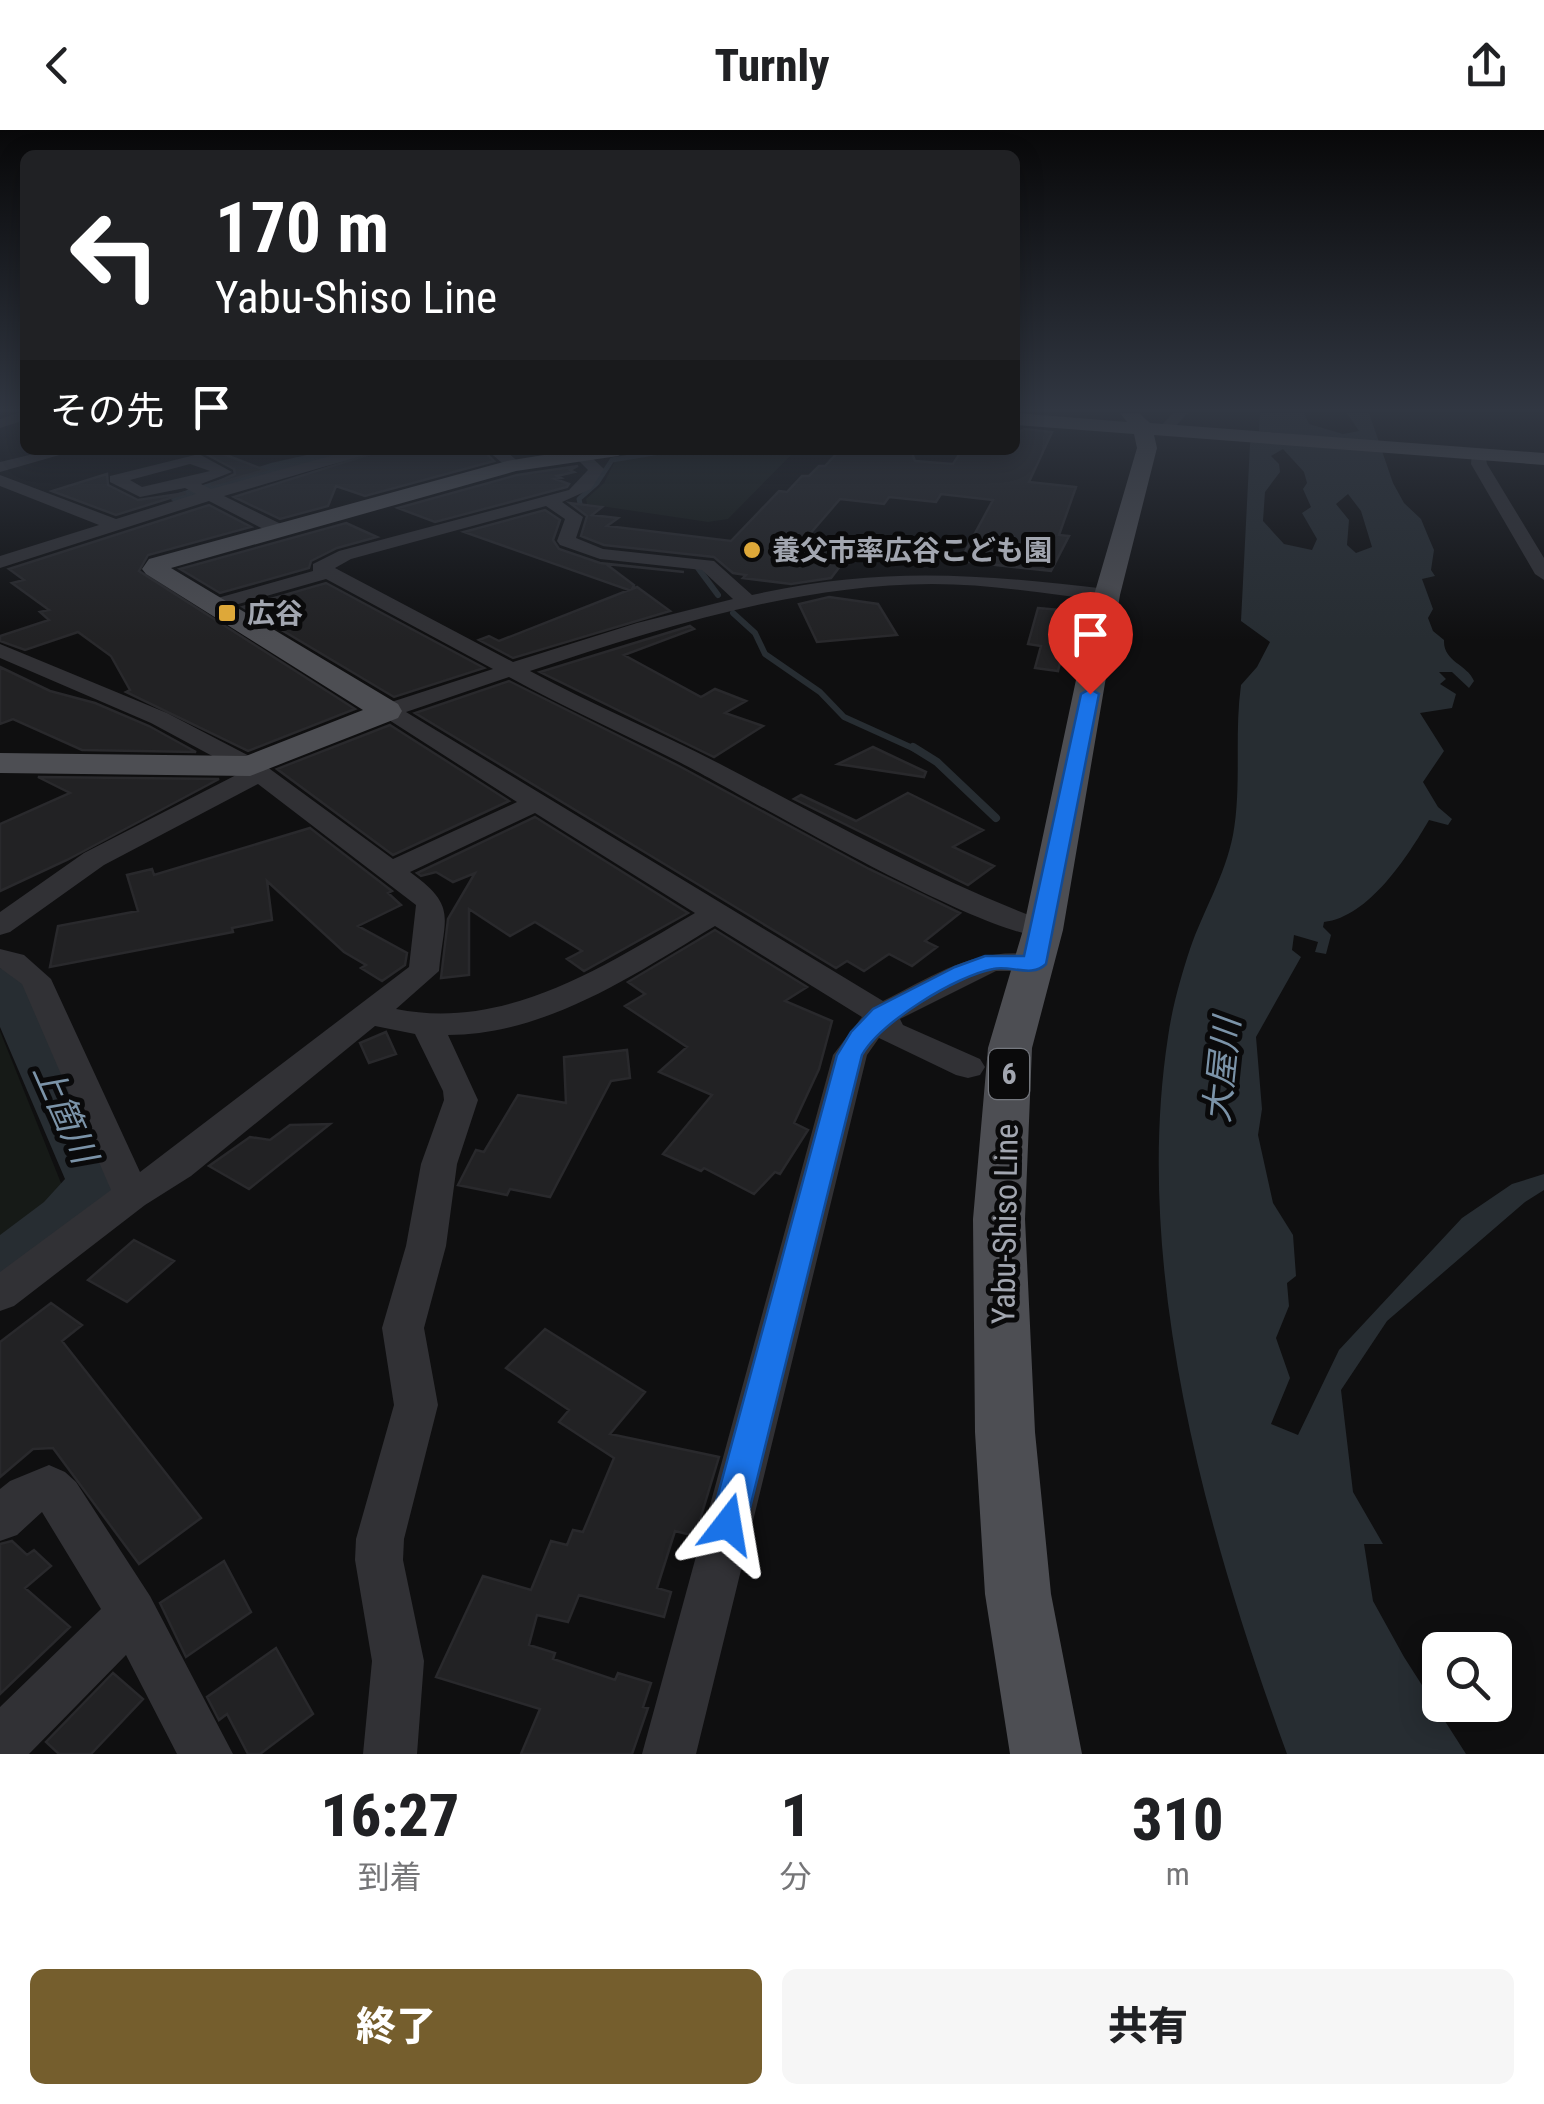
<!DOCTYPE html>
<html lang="ja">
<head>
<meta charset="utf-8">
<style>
  body { margin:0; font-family:"Roboto Condensed","Noto Sans JP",sans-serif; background:#f6f6f6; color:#202124; height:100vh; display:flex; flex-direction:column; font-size:38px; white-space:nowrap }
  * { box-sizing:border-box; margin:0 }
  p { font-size:32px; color:#757577 }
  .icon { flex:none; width:55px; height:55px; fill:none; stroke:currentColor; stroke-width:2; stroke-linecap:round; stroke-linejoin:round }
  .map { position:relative; height:1624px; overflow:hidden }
  .panel { display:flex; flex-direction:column; background:#fff; flex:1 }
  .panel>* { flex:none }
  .guide { position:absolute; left:20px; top:20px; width:1000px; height:305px; border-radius:15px; box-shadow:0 5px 25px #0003; background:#202124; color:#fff; overflow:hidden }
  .fabs { position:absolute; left:1422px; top:1502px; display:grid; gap:20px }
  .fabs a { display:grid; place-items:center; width:90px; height:90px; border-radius:15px; background:#fff; box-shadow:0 5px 25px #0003; font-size:50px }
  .pin { position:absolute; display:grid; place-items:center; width:85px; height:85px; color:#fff; margin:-102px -42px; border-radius:50% 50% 50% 0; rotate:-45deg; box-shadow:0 0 10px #0007 }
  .pin .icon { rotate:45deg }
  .me { position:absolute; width:110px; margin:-55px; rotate:14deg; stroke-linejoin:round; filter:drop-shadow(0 0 8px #0008) }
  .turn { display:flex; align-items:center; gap:35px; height:210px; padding:0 30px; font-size:45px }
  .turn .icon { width:130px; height:130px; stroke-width:2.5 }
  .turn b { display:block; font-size:70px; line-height:85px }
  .then { display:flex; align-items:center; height:95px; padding:0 30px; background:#0003; gap:20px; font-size:38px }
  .eta { display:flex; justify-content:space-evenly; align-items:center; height:170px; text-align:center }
  .eta b { font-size:60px; font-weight:800; line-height:70px }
  .cta { display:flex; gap:20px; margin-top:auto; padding:20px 30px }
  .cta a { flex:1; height:115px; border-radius:15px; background:#755e2d; color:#fff; font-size:40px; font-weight:800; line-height:115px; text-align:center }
  .cta a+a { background:#f6f6f6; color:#202124 }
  header { display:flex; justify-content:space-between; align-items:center; height:130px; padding:0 30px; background:#fff; font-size:45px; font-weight:800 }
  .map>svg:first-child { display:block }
  .green { fill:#161a17 }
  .water { fill:#272d32; fill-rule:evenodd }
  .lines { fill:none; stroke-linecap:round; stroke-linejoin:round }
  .stream-far2 { stroke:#272d32; stroke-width:5 }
  .stream-far1 { stroke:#272d32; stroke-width:6 }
  .stream { stroke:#272d32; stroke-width:8 }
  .river { fill:#272d32; fill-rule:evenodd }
  .building { fill:#222224; stroke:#29292c; stroke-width:2.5 }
  .minor { fill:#313135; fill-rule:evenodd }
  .major { fill:#4d4e53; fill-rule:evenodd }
  .route { fill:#1a73e8; stroke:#114b97; stroke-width:2.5 }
  .poi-dot { fill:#dea839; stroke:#0a0a0b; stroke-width:4 }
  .labels { text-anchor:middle; stroke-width:10; stroke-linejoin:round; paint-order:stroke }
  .far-poi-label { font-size:28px; font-weight:bold; fill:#a2a6b0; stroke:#0a0a0b; text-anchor:start }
  .shield { fill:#0a0a0b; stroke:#74777e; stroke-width:2.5 }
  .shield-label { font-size:30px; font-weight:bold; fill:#a2a6b0 }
  .street-label { font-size:32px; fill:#a2a6b0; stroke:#0a0a0b }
  .water-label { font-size:35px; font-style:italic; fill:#7b93a8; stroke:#0a0a0b }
</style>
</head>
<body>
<header><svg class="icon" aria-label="back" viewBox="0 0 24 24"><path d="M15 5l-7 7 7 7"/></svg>Turnly<svg class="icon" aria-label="share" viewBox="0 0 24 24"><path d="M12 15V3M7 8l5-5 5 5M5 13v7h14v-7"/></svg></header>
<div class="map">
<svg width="1544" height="1624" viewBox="0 0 1544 1624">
  <rect width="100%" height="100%" fill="#0f0f10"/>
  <path class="green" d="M688,320H796L728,389L708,392L587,374L586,369L604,353L615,331Z
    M0,901L65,1063L56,1083L0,1121Z"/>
  <path class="water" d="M1260,283H1304L1309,294L1343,304L1359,301L1347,283H1369L1393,353L1404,373L1421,389L1428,406L1434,420L1431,440L1435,446L1422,449L1433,479L1428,488L1433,501L1444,510C1443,532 1467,534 1474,551L1469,558L1452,542H1439L1446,549L1440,554L1456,564L1452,578L1420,583L1444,621L1423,652L1438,677L1452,689L1448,695L1429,690C1408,726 1369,787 1324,792L1323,797L1331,805L1326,824L1315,822L1318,812L1294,805L1292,820L1301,827L1256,907L1262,979L1258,1005L1273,1073L1293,1105L1296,1146L1287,1153L1289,1176L1276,1208L1290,1248L1271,1294L1298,1305L1339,1220L1462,1088L1512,1054L1544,1044V1060L1525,1072L1387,1191L1341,1260L1353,1362L1383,1414H1364L1373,1471L1404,1527L1466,1624H1287C1207,1405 1132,1141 1168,907C1172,878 1181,846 1190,819C1203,781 1225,746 1233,705C1242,656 1234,605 1241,555L1257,537L1270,512L1241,491L1250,314L1253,304L1300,305L1259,301ZM1283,319L1304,342L1307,353L1303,359L1311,377L1302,383L1317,409L1312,420L1284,414L1263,391L1265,362L1280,342L1279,334L1271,326ZM1348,364L1361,381L1372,417L1356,423L1347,415L1349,390L1336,374Z"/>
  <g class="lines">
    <path class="stream-far2" d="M581,378L579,369L597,353L612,330L672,320"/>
    <path class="stream-far1" d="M698,438L718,465
      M733,483L755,503L765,524L820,562L844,587L917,620"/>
    <path class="stream" d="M913,617L937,632L996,688"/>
    <path class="river" d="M329,320H375L371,325L288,345L185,378L171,370L175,364L271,333Z
      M0,838L18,842L39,866L127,1049C100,1102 58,1146 0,1166V1105L44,1072L65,1049L0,897Z"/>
  </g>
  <path class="building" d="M1024,299L1052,302L1029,352L1076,357L1059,405L1069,406L1051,441L960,431L993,370L941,364L936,372L889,367L884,374L840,369L803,412L854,418L831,448L791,454L743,448L746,445L733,443L714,427L604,415L581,406L587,386L570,373L602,377L592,385L618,388L607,396L731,411L779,361L787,362L802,346H809L819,336H825L840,320H911L915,331L953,334L962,320H1015V305Z
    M383,320H483L494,331L365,366L336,356L328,376L280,389L234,367Z
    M214,321L226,325L265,340L211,355L235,344L234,339L206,324Z
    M578,336L570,340L574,342L557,346L561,348L555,349L569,354L567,357L435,392L398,378L517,345Z
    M107,344L108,355L138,370L186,363L116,385L52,361Z
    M209,375L251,397L148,425L139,441L355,579L248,621L126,562L130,560L111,526L78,502L25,520L0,511V506L49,490L40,482L49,480L12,453L24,450L9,439Z
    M545,380L560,390L553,410L559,419L600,433L684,442L606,434L634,455L632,459L637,457L670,481L513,528L479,510L489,506L499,511L629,460L464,402Z
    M346,393L377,407L337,418L311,431L309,438L220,463L180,439Z
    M326,453L484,538L394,567L243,477Z
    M829,467L878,474L897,505L817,512L799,474Z
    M1038,478L1072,481L1058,541L1035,538L1041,516L1028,514Z
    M690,496L694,499L624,525L701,567L715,559L746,571L725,583L763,596L714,627L540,542Z
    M0,537L50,561L95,573L149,596L196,622L82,620L13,589L0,594Z
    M509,551L679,636L869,739L960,783L925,811L937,817L912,836L889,824L864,841L847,831L836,838L415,583Z
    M390,595L509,671L393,725L277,639Z
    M873,617L926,642L924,647L838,634Z
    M38,647L219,649L67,730L0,761V694L70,663Z
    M908,663L983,700L953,717L994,736L968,755L794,669L801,665L856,691Z
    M535,687L688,783L584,841L567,829L582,821L535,792L510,806L469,779V845L441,848L448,789L475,743L453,752L436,742L421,746L417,743Z
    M310,698L392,761L388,763L401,775L358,796L407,823L405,835L382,851L361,838L366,835L344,822L267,751L272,790L232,798L233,802L50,837L58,796L138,781L127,745L152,739L154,745Z
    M715,800L807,857L785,871L832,891L819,939L794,993L808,1000L780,1044L775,1042L754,1064L704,1038L701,1041L663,1024L712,965L659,942L687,917L625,876L645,864L628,852Z
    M386,902L396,924L369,933L360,913Z
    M627,920L630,948L611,951L550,1067L510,1059L507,1065L458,1055L476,1020L484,1022L518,965L566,973L564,927Z
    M330,994L249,1059L209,1036L250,1007L270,1010L290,995Z
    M134,1110L174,1131L127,1172L88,1150Z
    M51,1173L82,1195L62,1211L201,1388L139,1434L53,1318L33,1319L0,1347V1212Z
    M545,1199L645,1262L610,1304L719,1327L695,1406L675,1401L657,1458L671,1462L664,1487L579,1465L568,1492L537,1485L529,1515L555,1523L553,1529L615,1550L618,1543L651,1553L643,1577L648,1578L632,1624H521L540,1579L436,1547L483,1446L531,1460L551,1411L567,1415L573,1400L583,1402L614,1328L559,1292L569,1280L506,1238Z
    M12,1411L27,1425L34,1420L51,1436L25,1458L70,1497L0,1564V1414Z
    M224,1431L251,1482L186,1527L160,1473Z
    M276,1518L313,1584L260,1624H248L227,1584L219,1590L207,1567Z
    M113,1543L143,1569L91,1624H59L46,1612Z"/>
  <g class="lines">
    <path class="minor" d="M18,283H25V290L0,298V289Z
      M1173,283H1188L1171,301H1161L1159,298Z
      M50,320H77L0,342V332Z
      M352,320L371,323L224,366L285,396V404H273L209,371L0,438V426L99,395L0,356V345L116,389L196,364L185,358L140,367L110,352V346L199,324L232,342L201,354L211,359ZM190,334L210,341L142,357L130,350Z
      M487,320H505L522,335L508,338Z
      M578,320L585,321L604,339L591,359L562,372L583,387L576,408L603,419L714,431L752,465C882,436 977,444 1107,459L1117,465L1107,471C1049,464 990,454 932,454C794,455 660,498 530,541C593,575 659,602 722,635C831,692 937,752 1053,794L1058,800L1053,806C1002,819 742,664 681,633C624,604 566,578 509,547L406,582L883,871C936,844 983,812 1045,827L1049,834L1045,841H996L900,889L903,895L980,929L985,937L980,945L968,948L956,945L879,908L867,925L696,1624H642L833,925L862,887L715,796C635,844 546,905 448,905L478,970L457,1034L446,1116L424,1198L438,1275L404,1409L403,1430L424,1531L417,1624H363L372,1531L355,1430L356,1409L394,1275L382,1198L406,1116L421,1034L444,970L443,961L415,904L375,896L191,1046L145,1075L14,1176L0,1181V1142L111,1060L22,854L0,838V819L24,825L51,849L140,1042L409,837L416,775L258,654L104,735L10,802L0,805V782L84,723L242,642L151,593L0,528V514L167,583L259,631L393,729L517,672L375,581L379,576L493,539L326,449L214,481L204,475L207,471L313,441V434L339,421L569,360L588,340L572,324ZM546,376L565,389L557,411L560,415L600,429L702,440L733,469L637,493L513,532L335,438L351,429ZM535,683L695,783C604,836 506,901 396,879L439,841C444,786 458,777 410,742Z
      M1472,321L1485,324L1487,334L1544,428V450L1535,444L1471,334Z
      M49,1335L65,1342L76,1352L150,1466L233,1624H177L126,1525L29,1624H0V1577L101,1479L42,1382L17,1405L0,1411V1359L10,1351Z"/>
    <path class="major" d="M1015,283L1127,292L1120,283H1139L1150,293L1544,323V335L1154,305L1157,318L1120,465L1063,800L1032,918L1025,1089L1035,1302L1051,1464L1082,1624H1010L985,1464L975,1302L973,1089L988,918L1023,800L1094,465L1137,318L1134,304L1015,295Z
      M575,320H628L618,326L516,341L171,438L398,574L402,581L398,588L250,646L0,643V623L246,626L363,580L146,444L142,439L149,429L507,331Z"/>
  </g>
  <linearGradient id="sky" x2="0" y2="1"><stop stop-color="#080809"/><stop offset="0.55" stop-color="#313742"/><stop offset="1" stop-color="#313742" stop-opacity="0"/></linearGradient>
  <rect width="1544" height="510" fill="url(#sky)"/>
  <path class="route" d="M1090,559L1099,564L1046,834C1032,848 1011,835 993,839C956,846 881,892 862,925L746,1394L741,1407L728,1412L715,1407L710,1394L837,925L851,902L873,879L955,837L985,826H1024L1081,564Z"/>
  <g class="poi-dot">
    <circle cx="752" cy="420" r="10"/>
    <rect x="217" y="473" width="20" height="20" rx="5"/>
  </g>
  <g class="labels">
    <g class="far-poi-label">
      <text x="772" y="430">養父市率広谷こども園</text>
      <text x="247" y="493">広谷</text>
    </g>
    <rect class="shield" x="989" y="919" width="40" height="50" rx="8"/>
    <g class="shield-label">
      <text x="1009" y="954">6</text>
    </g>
    <g class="street-label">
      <text transform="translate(1005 1094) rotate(-89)" y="11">Yabu-Shiso Line</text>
    </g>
    <g class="water-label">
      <text transform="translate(1222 940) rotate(-84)" y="12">大屋川</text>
      <text transform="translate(65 983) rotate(66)" y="12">上箇川</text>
    </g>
  </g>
</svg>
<div class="fabs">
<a><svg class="icon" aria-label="search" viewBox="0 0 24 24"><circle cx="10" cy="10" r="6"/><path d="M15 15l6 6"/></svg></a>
</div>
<div class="pin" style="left:1090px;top:564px;background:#d93025"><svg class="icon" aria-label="arrive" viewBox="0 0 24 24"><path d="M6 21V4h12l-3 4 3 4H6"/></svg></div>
<svg class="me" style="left:728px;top:1394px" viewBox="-20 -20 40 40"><path d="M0-17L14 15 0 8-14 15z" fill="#1a73e8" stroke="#fff" stroke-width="4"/></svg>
<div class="guide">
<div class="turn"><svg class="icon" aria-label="left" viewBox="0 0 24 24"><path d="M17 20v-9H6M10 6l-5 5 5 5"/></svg><div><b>170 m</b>Yabu-Shiso Line</div></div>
<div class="then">その先<svg class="icon" aria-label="arrive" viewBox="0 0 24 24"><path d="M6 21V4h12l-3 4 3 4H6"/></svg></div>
</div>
</div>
<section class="panel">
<div class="eta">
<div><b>16:27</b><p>到着</p></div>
<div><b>1</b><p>分</p></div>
<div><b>310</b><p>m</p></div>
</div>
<div class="cta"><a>終了</a><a>共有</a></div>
</section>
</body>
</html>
